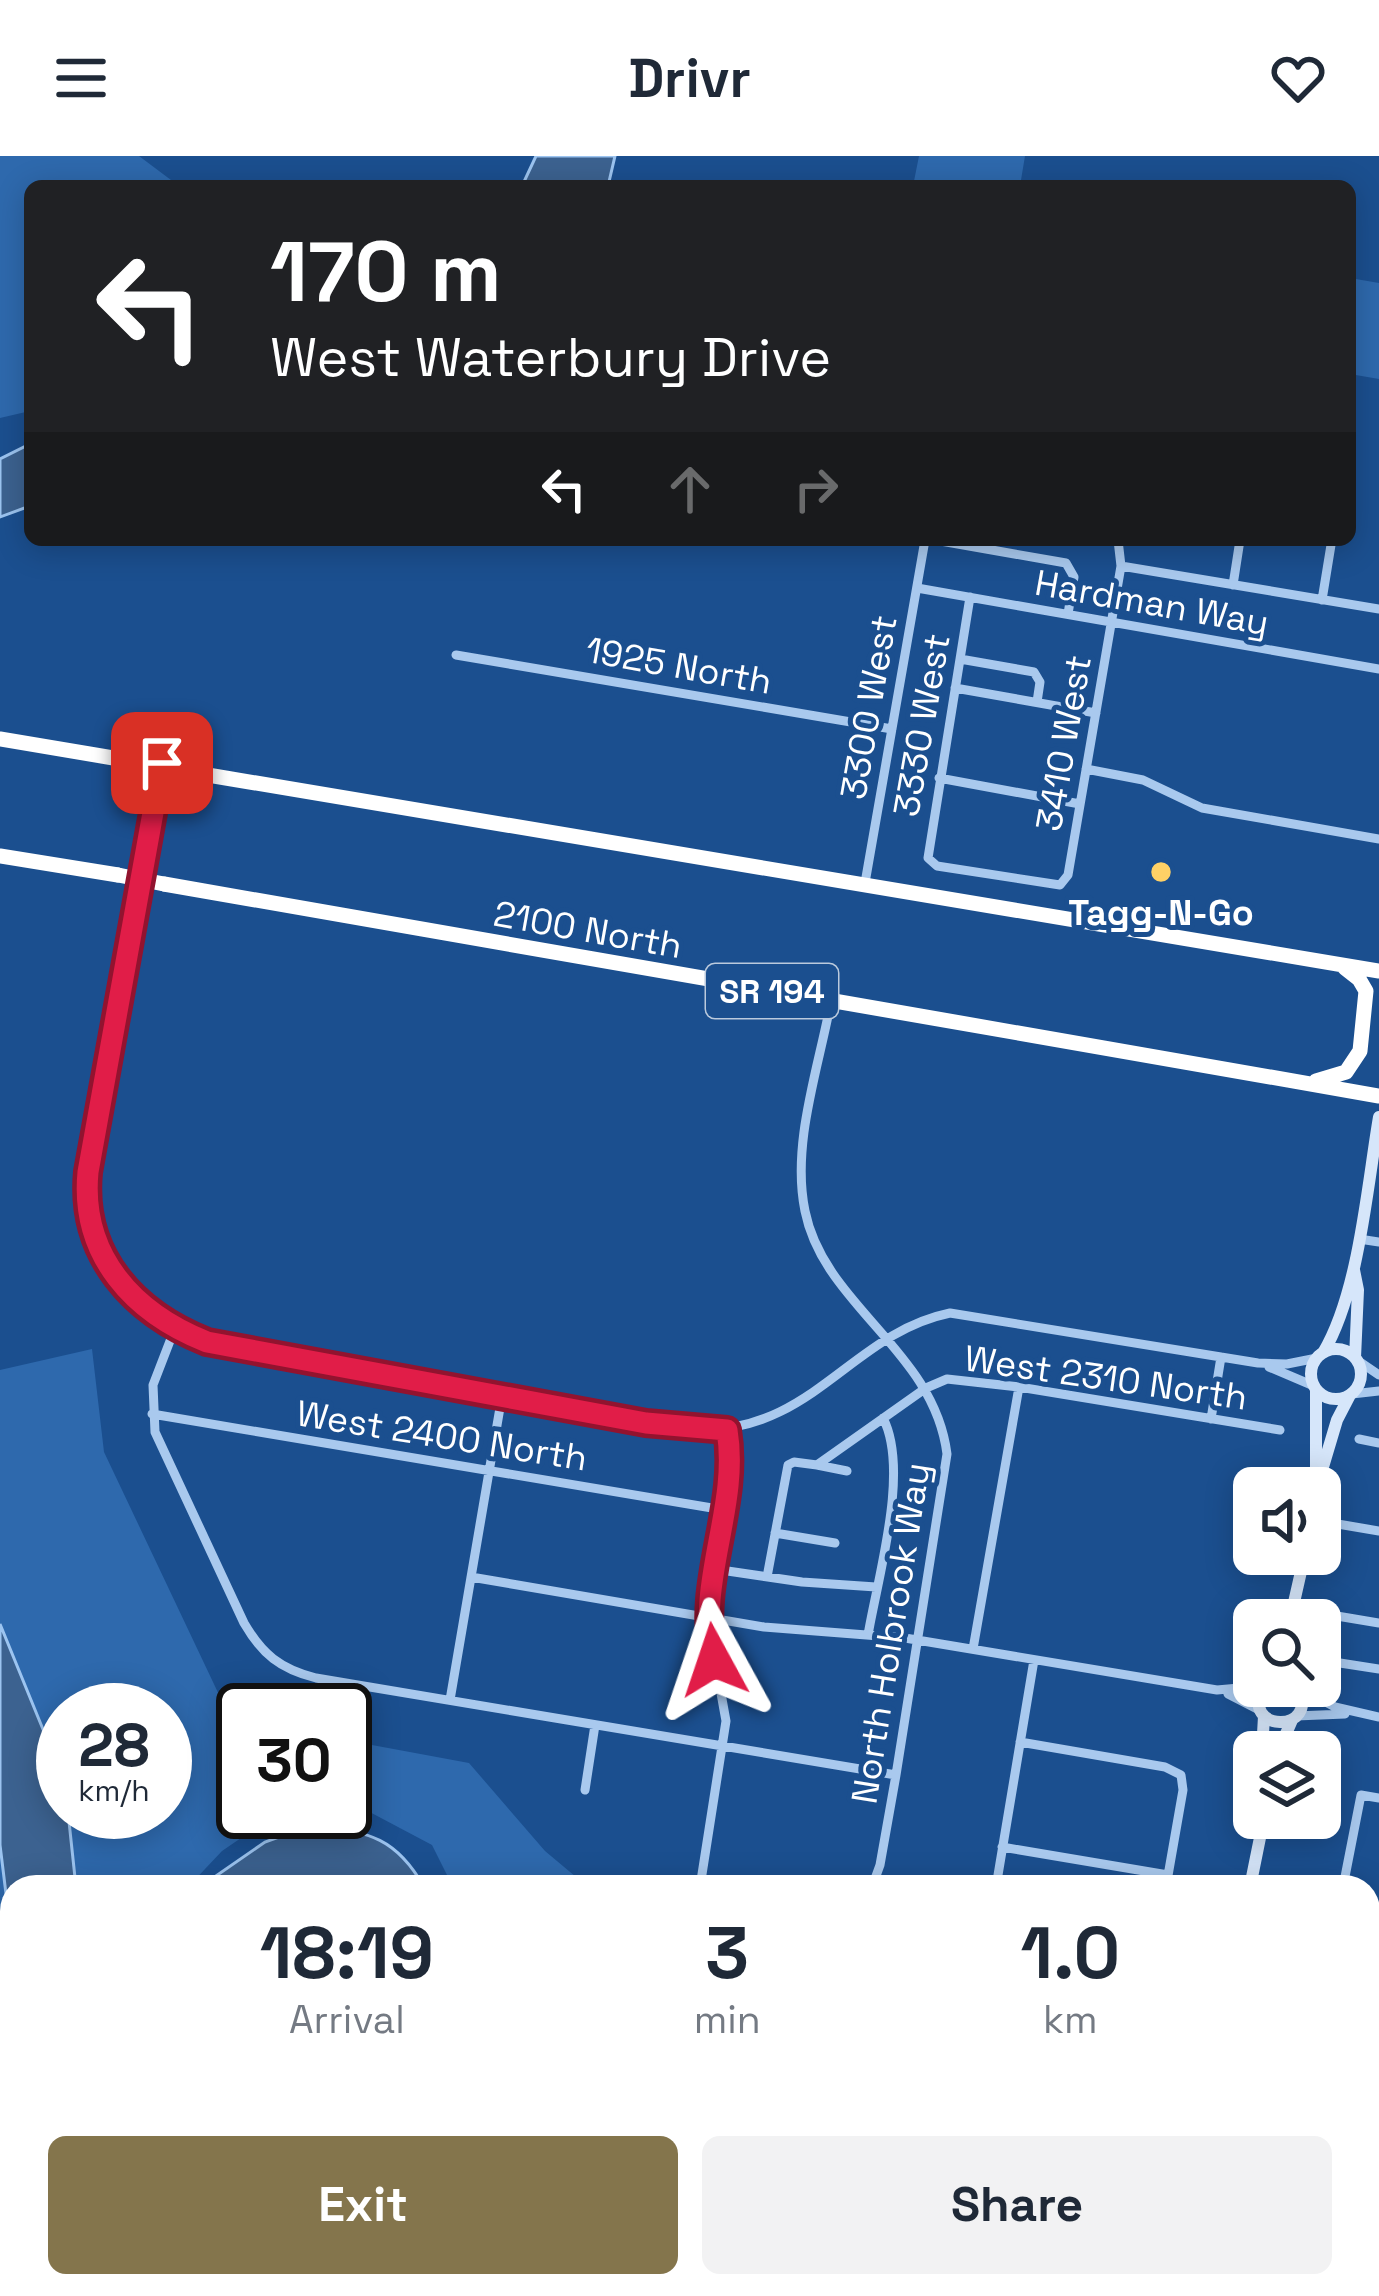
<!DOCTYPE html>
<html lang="en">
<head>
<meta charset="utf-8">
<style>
  body { margin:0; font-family:"Space Grotesk",sans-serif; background:#f2f2f3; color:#1f2937; height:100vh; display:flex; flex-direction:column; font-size:45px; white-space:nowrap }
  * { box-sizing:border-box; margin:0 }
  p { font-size:39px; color:#747a83 }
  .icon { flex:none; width:66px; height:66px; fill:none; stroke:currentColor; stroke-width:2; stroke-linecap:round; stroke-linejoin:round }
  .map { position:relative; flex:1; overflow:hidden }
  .side { position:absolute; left:0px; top:1719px; width:1380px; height:423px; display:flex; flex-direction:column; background:#fff; border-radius:36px 36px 0 0; box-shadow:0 6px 30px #0003 }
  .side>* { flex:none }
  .banner { position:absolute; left:24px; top:24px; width:1332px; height:366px; border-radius:18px; box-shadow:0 6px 30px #0003; background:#202124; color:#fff; overflow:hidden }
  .tools { position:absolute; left:1233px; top:1311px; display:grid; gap:24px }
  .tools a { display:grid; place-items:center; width:108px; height:108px; border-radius:18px; background:#fff; box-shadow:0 6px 30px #0003; font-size:60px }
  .speed { position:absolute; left:36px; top:1527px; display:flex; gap:24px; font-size:60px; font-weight:700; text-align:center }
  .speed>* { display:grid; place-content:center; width:156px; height:156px; border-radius:50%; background:#fff; box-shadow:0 6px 30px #0003; line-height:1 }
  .speed small { font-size:30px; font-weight:400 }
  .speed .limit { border:6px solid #111; border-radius:18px; background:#fff; color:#111 }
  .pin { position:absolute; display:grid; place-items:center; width:102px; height:102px; color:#fff; margin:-51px; border-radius:24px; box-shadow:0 6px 18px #0006 }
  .me { position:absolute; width:132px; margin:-66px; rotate:355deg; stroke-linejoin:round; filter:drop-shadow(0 0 9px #0008) }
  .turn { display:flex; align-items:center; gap:42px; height:252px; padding:0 48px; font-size:54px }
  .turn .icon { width:156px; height:156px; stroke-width:2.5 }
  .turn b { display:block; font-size:84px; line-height:102px }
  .lanes { display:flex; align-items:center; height:114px; padding:0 48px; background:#0003; justify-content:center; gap:60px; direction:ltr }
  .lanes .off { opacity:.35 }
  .eta { display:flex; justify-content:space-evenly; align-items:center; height:204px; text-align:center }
  .eta b { font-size:72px; font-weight:600; line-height:84px }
  .cta { display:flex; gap:24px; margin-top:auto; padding:24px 48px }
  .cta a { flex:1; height:138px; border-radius:18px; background:#84754c; color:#fff; font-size:48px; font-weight:600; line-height:138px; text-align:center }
  .cta a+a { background:#f2f2f3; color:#1f2937 }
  header { display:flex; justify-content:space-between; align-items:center; height:156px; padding:0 48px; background:#fff; font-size:54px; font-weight:600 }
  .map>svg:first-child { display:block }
  .green { fill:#2e69ad; fill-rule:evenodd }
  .water { fill:#3c6290; stroke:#9cc4f0; stroke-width:3 }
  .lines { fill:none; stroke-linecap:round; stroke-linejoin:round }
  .street { stroke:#a9c9ee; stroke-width:9 }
  .secondary { stroke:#d6e6fa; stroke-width:12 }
  .highway { stroke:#fff; stroke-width:15 }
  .highway-bridge { stroke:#fff; stroke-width:15 }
  .route-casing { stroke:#92132f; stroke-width:30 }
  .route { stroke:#e11d48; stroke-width:21 }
  .poi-dot { fill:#ffd166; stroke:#1b4f8f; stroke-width:4.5 }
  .labels { text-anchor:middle; stroke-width:10; stroke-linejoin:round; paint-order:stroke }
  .shield { fill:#1b4f8f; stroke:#bbcadd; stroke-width:3 }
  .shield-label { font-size:33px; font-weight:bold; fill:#fff }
  .street-label { font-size:36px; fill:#fff; stroke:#1b4f8f }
  .poi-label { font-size:36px; font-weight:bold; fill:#fff; stroke:#1b4f8f }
</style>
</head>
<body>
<header><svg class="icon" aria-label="menu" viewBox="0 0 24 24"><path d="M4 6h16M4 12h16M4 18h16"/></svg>Drivr<svg class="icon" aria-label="heart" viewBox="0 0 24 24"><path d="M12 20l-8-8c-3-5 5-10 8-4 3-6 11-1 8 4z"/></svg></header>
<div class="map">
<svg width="1379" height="2140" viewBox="0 0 1379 2140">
  <rect width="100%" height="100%" fill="#1b4f8f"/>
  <path class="green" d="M0,0H139L179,30H30V255L0,262Z
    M919,0H1025L1020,30H913Z
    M1350,122L1379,127V223L1350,218Z
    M92,1193L104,1296L231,1564L243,1566V1656H279L222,1695L188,1731H12V1881L0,1885V1214ZM63,1554H165V1656H63Z
    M345,1584L469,1607L545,1695L588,1731H453L432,1689L364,1653L345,1652Z
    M401,2130H543L541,2140H400Z"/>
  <path class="water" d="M536,0H615L608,30H522Z
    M30,288V350L0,361V303Z
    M0,1468L60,1615L63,1656H68L76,1731H12V1787L0,1689Z
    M315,1668C369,1677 396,1681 424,1731C397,1731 327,1725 307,1731H200L265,1686Z
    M319,2130H387L385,2140H318Z"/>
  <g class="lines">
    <path class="street" d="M935,384L1066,407L1074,421L1068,458
      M1121,410L1379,453
      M1233,429L1240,384
      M917,432L1379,513
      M970,441L928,702L937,710L1060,729L1068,719L1121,410L1118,384
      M1322,444L1331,389
      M456,499L892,573
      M960,503L1034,516L1040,526L1037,546
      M955,532L1096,557
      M169,564L87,1035C92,1119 152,1172 229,1192L698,1274C813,1276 852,1177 950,1157L1258,1207L1287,1208L1317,1202
      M1086,613L1143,624L1202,652L1379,683
      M939,622L1080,648
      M865,727L925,384
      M831,845C819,911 791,988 805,1055C824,1150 934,1194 947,1298L896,1619L880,1709L872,1731
      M1359,1083L1379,1086
      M175,1172L153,1229L155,1276L244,1467C262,1498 280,1513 316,1522L896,1619
      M1357,1204L1379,1219
      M1269,1211L1314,1230
      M1352,1238L1379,1235
      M152,1258L724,1354
      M1211,1263L1221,1201
      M1359,1283L1379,1287
      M817,1309L847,1315
      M1320,1365L1379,1375
      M775,1377L835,1387
      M714,1413L802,1426L876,1431
      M471,1421L764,1471L905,1482L1217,1534L1261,1530
      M767,1421L788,1309L794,1306L817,1309L926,1232L947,1223L1019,1231L1280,1274
      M1331,1459L1379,1467
      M868,1479C878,1420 910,1314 883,1262
      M973,1493L1019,1231
      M1340,1507L1379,1513
      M1300,1532L1335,1551L1379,1561
      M1228,1538L1261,1555
      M450,1544L502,1240
      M1296,1560L1345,1558
      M1020,1586L1165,1611L1181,1619L1183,1634L1166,1731
      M585,1634L595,1569
      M1002,1691L1168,1719
      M700,1731L726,1565L707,1460L731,1314L727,1274
      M996,1731L1034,1504
      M1343,1731L1361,1639L1379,1642
      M1368,1756L1379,1758
      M1368,1866L1379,1868
      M0,2024L12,2022
      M0,2051L12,2072
      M47,2130L53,2140
      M837,2130L846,2140
      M90,2140L103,2130
      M238,2140L240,2130
      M980,2140L982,2130
      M1107,2140L1109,2130
      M1182,2140L1185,2130
      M1283,2140H1294"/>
    <path class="secondary" d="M1354,1114L1358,1134L1355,1202
      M1311 1218a25 25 0 1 1 50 0a25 25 0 1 1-50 0Z
      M1323,1197C1359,1137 1367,1031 1379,961
      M1317,1331L1337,1264L1350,1239
      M1316,1332V1235
      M1290,1464L1305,1398
      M1264,1530C1237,1577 1323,1579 1297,1530
      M1262,1596L1264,1560
      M1278,1596L1292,1564
      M1250,1731L1264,1662
      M1368,2065L1379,2067"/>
    <path class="highway" d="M0,583L143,607
      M190,616L1379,815
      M0,700L118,719
      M164,728L1379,940
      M1316,925L1346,916L1360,895L1366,835L1359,823L1345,812"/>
    <path class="highway-bridge" d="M143,607L190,616
      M118,719L164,728"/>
  </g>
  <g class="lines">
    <defs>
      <path id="route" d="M162,607L88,1016C80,1100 134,1157 207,1186L646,1267L727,1274C740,1352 695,1426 714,1504"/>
    </defs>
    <use href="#route" class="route-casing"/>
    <use href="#route" class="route"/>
  </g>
  <circle class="poi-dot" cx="1161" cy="716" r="12"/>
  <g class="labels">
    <rect class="shield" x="706" y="808" width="132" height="54" rx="9"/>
    <g class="shield-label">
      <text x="772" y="847">SR 194</text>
    </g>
    <g class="street-label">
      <text transform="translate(1152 446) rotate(10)" y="13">Hardman Way</text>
      <text transform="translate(679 509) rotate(10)" y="13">1925 North</text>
      <text transform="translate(868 551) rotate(-80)" y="13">3300 West</text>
      <text transform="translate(921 569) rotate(-80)" y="13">3330 West</text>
      <text transform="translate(1063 587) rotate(-80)" y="13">3410 West</text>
      <text transform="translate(588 773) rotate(10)" y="13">2100 North</text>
      <text transform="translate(1106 1221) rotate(8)" y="13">West 2310 North</text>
      <text transform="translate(442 1279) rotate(9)" y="13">West 2400 North</text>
      <text transform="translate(890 1477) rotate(-81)" y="13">North Holbrook Way</text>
    </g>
    <g class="poi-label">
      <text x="1161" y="769">Tagg-N-Go</text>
    </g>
  </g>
</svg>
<div class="tools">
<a><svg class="icon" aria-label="sound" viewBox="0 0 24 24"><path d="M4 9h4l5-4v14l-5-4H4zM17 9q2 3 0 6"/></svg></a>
<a><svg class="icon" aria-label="search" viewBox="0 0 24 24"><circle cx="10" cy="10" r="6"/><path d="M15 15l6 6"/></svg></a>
<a><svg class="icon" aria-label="layers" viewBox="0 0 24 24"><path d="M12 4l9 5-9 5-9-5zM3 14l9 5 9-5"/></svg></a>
</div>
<div class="speed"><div>28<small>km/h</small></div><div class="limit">30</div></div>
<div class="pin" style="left:162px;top:607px;background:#d93025"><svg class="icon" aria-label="arrive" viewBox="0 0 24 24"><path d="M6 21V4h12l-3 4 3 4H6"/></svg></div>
<svg class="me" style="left:714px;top:1504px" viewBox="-20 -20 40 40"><path d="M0-17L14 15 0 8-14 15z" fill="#e11d48" stroke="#fff" stroke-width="4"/></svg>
<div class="banner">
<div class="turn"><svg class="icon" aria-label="left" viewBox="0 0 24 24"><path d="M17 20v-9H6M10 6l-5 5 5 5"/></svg><div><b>170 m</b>West Waterbury Drive</div></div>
<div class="lanes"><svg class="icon" aria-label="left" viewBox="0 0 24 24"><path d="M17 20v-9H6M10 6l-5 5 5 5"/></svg><svg class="icon off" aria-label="ahead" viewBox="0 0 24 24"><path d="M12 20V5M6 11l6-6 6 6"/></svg><svg class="icon off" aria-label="right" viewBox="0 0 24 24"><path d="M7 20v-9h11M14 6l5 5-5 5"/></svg></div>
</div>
<section class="side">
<div class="eta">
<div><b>18:19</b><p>Arrival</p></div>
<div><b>3</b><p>min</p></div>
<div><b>1.0</b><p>km</p></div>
</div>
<div class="cta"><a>Exit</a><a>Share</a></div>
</section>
</div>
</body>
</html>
